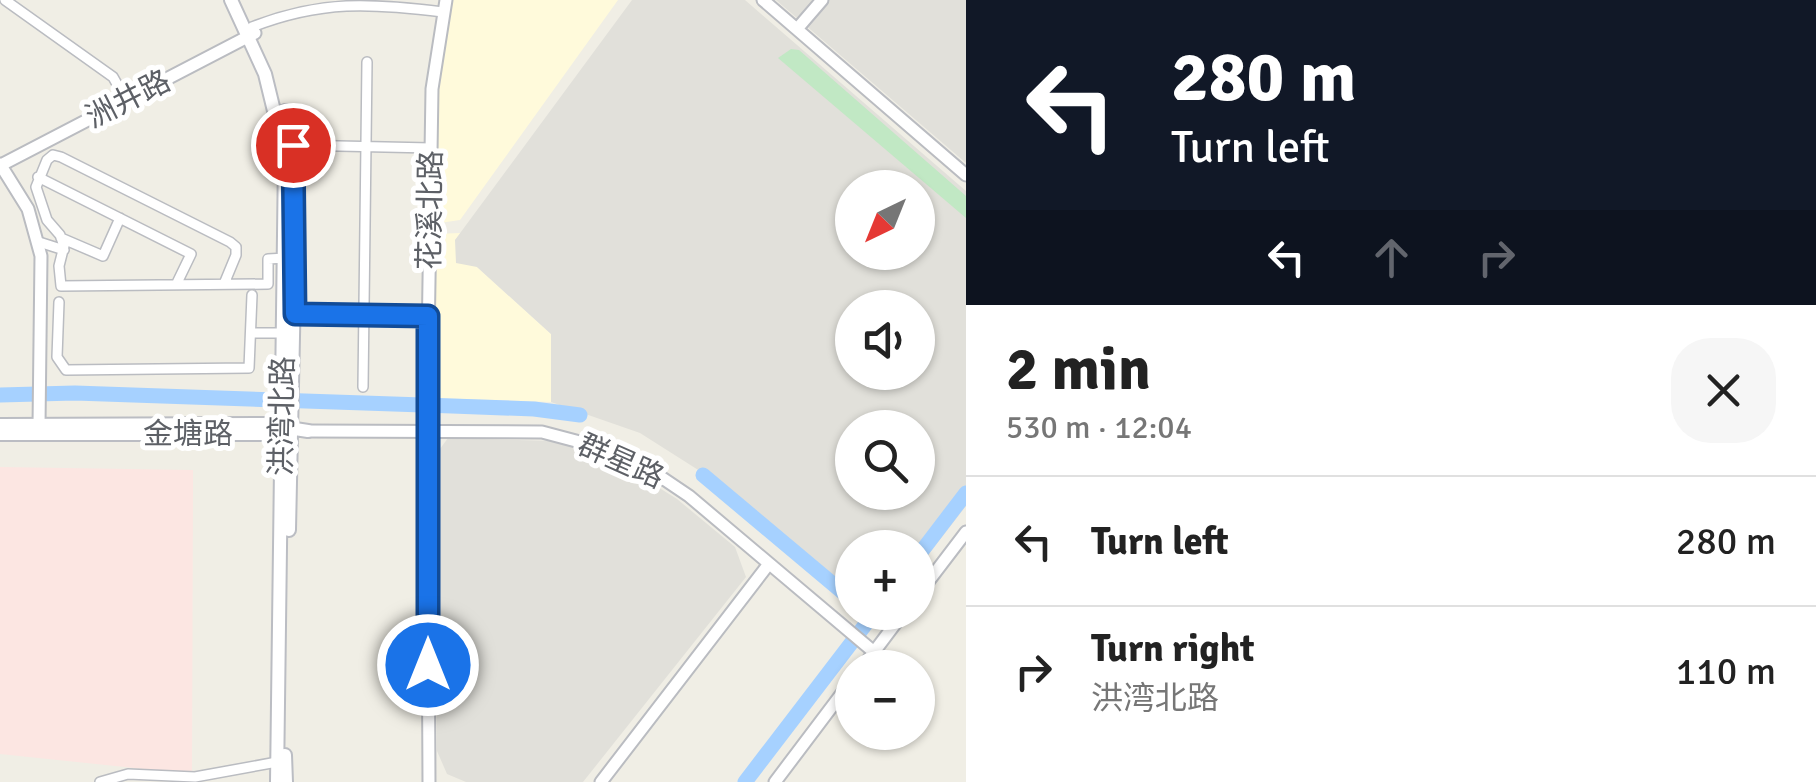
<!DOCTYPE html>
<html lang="en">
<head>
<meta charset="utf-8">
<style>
  body { margin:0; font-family:Signika,"Noto Sans SC",sans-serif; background:#f6f6f6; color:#222; height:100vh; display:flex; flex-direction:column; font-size:38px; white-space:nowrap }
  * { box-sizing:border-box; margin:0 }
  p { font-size:32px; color:#767676 }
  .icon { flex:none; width:55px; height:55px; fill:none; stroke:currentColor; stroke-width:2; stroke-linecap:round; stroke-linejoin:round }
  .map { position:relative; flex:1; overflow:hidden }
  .side { display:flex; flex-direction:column; background:#fff; width:850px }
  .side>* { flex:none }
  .top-card { background:#111827; color:#fff; overflow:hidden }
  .needle { width:65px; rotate:223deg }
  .tools { position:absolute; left:835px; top:170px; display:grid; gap:20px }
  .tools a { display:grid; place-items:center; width:100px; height:100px; border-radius:50%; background:#fff; box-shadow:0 2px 8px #0004; font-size:50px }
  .pin { position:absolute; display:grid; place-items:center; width:85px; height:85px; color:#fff; margin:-42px; border:5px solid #fff; border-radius:50%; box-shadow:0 2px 10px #0007 }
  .me { position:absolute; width:110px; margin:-55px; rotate:0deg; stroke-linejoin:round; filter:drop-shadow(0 0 8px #0008) }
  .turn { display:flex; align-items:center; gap:35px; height:210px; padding:0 40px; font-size:45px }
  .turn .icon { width:130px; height:130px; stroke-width:2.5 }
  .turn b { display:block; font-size:70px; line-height:85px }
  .lanes { display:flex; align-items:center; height:95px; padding:0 40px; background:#0003; justify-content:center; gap:50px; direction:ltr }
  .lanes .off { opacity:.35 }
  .round { display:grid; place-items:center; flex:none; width:105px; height:105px; border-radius:40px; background:#f6f6f6 }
  .head { display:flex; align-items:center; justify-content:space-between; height:170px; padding:0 40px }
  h1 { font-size:60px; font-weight:800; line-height:75px }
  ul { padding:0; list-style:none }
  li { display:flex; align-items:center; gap:30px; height:130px; padding:0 40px; border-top:2px solid #e0e0e0 }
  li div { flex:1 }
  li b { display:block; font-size:38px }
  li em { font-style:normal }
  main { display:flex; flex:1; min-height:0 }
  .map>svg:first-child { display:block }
  .commercial { fill:#fffadb }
  .industrial { fill:#e1e0da; fill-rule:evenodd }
  .medical { fill:#fce6e2 }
  .green { fill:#c1e8c4 }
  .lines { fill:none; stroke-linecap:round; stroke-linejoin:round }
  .river { stroke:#a6d1ff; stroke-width:15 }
  .minor-casing { stroke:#babcc1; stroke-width:12 }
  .tertiary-casing { stroke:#babcc1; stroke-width:15 }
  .secondary-casing { stroke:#bbbdc3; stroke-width:16 }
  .minor { stroke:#fff; stroke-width:9 }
  .tertiary { stroke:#fff; stroke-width:11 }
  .secondary { stroke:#fff; stroke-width:12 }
  .route-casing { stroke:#114b97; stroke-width:25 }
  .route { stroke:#1a73e8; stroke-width:18 }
  .labels { text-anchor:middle; stroke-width:10; stroke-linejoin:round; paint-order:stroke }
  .street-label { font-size:30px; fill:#5d6066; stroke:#fff }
</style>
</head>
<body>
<main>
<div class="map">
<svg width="966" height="782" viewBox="0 0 966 782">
  <rect width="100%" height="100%" fill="#f0eee5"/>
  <path class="commercial" d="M451,0H618L460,220L433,224L438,80Z
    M461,233L455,240L477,267L551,334V402L434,398L433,234Z"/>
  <path class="industrial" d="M632,0H745L966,191V506L918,568V548H852V596L703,473L640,433L551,402V334L477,267L456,263L455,240ZM852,188H918V252H852ZM852,308H918V372H852ZM852,428H918V492H852Z
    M776,0H966V163Z
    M448,438L555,441L621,464L677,499L735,547L746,577L583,782H466L447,774L437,751V453Z"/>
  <path class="medical" d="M0,467L193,470L192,774L0,754Z"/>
  <path class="green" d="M791,49L799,50L966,196V218L778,58Z"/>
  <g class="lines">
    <path class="river" d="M0,395L75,393L452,406L534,409L580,415
      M703,475L852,600
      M918,556L966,493
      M745,782L875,612"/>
    <defs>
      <path id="minor" d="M5,0L113,77L126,100
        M252,27C321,0 371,3 443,12
        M293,145L431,148
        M38,177L191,254L176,285
        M61,238L103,256L120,218
        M39,242L64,250
        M224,284L236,255V247L230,242L61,157L53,155L47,160L36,187L47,220L60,235L64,246L59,266L61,286L268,284V259L286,258
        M59,302L57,357L66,370L249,368L252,295
        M295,314L429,316
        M251,333H284
        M363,387L367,62
        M100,782L128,774L195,777L277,762"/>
      <path id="tertiary" d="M763,0L966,175
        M797,29L822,0
        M0,164L28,209L41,256L39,425
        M1,165L255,33
        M308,431L542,432L610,450L649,469L689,496L874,652
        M918,595L966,532
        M862,668L904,612
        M429,782L427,409L432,89L446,0
        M601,782L768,565
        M775,782L852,680"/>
      <path id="secondary" d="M231,0L265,74L285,156L277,782
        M285,111L293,145L294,170
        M0,425L263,424L308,431
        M0,434H281
        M289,530L295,240
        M285,755L286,782"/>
    </defs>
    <use href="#minor" class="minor-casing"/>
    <use href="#tertiary" class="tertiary-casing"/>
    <use href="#secondary" class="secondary-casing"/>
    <use href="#minor" class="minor"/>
    <use href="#tertiary" class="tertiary"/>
    <use href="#secondary" class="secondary"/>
  </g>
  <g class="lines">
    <defs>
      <path id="route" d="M293,145L295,314L428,316V665"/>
    </defs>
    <use href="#route" class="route-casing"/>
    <use href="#route" class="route"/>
  </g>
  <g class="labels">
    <g class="street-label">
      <text transform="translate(128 99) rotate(-27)" y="10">洲井路</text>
      <text transform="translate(430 210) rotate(-89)" y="10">花溪北路</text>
      <text transform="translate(282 416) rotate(-89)" y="10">洪湾北路</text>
      <text x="188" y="444">金塘路</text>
      <text transform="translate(621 461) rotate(24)" y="10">群星路</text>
    </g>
  </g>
</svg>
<div class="tools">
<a><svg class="needle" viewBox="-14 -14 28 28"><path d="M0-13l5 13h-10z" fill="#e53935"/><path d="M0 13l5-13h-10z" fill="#767676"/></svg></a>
<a><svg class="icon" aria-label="sound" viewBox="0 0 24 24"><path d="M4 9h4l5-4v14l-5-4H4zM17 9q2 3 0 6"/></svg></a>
<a><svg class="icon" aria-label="search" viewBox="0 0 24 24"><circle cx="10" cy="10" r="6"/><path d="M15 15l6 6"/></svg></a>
<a>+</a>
<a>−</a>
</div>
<div class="pin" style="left:293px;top:145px;background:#d93025"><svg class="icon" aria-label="arrive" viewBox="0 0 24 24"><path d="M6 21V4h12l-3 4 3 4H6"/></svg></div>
<svg class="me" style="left:428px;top:665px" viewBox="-20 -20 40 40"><circle r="17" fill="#1a73e8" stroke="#fff" stroke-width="3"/><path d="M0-11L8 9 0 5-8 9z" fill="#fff"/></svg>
</div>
<section class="side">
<div class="top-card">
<div class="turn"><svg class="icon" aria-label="left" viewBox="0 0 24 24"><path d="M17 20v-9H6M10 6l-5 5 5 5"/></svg><div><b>280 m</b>Turn left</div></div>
<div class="lanes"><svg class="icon" aria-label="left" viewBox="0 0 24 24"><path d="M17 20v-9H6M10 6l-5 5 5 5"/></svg><svg class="icon off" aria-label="ahead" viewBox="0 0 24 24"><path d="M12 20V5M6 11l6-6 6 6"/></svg><svg class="icon off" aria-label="right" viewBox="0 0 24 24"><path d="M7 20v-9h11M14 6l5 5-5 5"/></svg></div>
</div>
<div class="head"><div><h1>2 min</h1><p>530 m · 12:04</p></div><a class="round"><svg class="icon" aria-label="close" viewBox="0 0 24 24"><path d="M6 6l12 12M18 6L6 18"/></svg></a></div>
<ul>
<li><svg class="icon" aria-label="left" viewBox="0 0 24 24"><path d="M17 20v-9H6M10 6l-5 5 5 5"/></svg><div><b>Turn left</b></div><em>280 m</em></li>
<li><svg class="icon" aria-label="right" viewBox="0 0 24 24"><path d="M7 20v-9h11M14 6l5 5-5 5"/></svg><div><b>Turn right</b><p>洪湾北路</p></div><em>110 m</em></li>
</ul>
</section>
</main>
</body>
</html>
